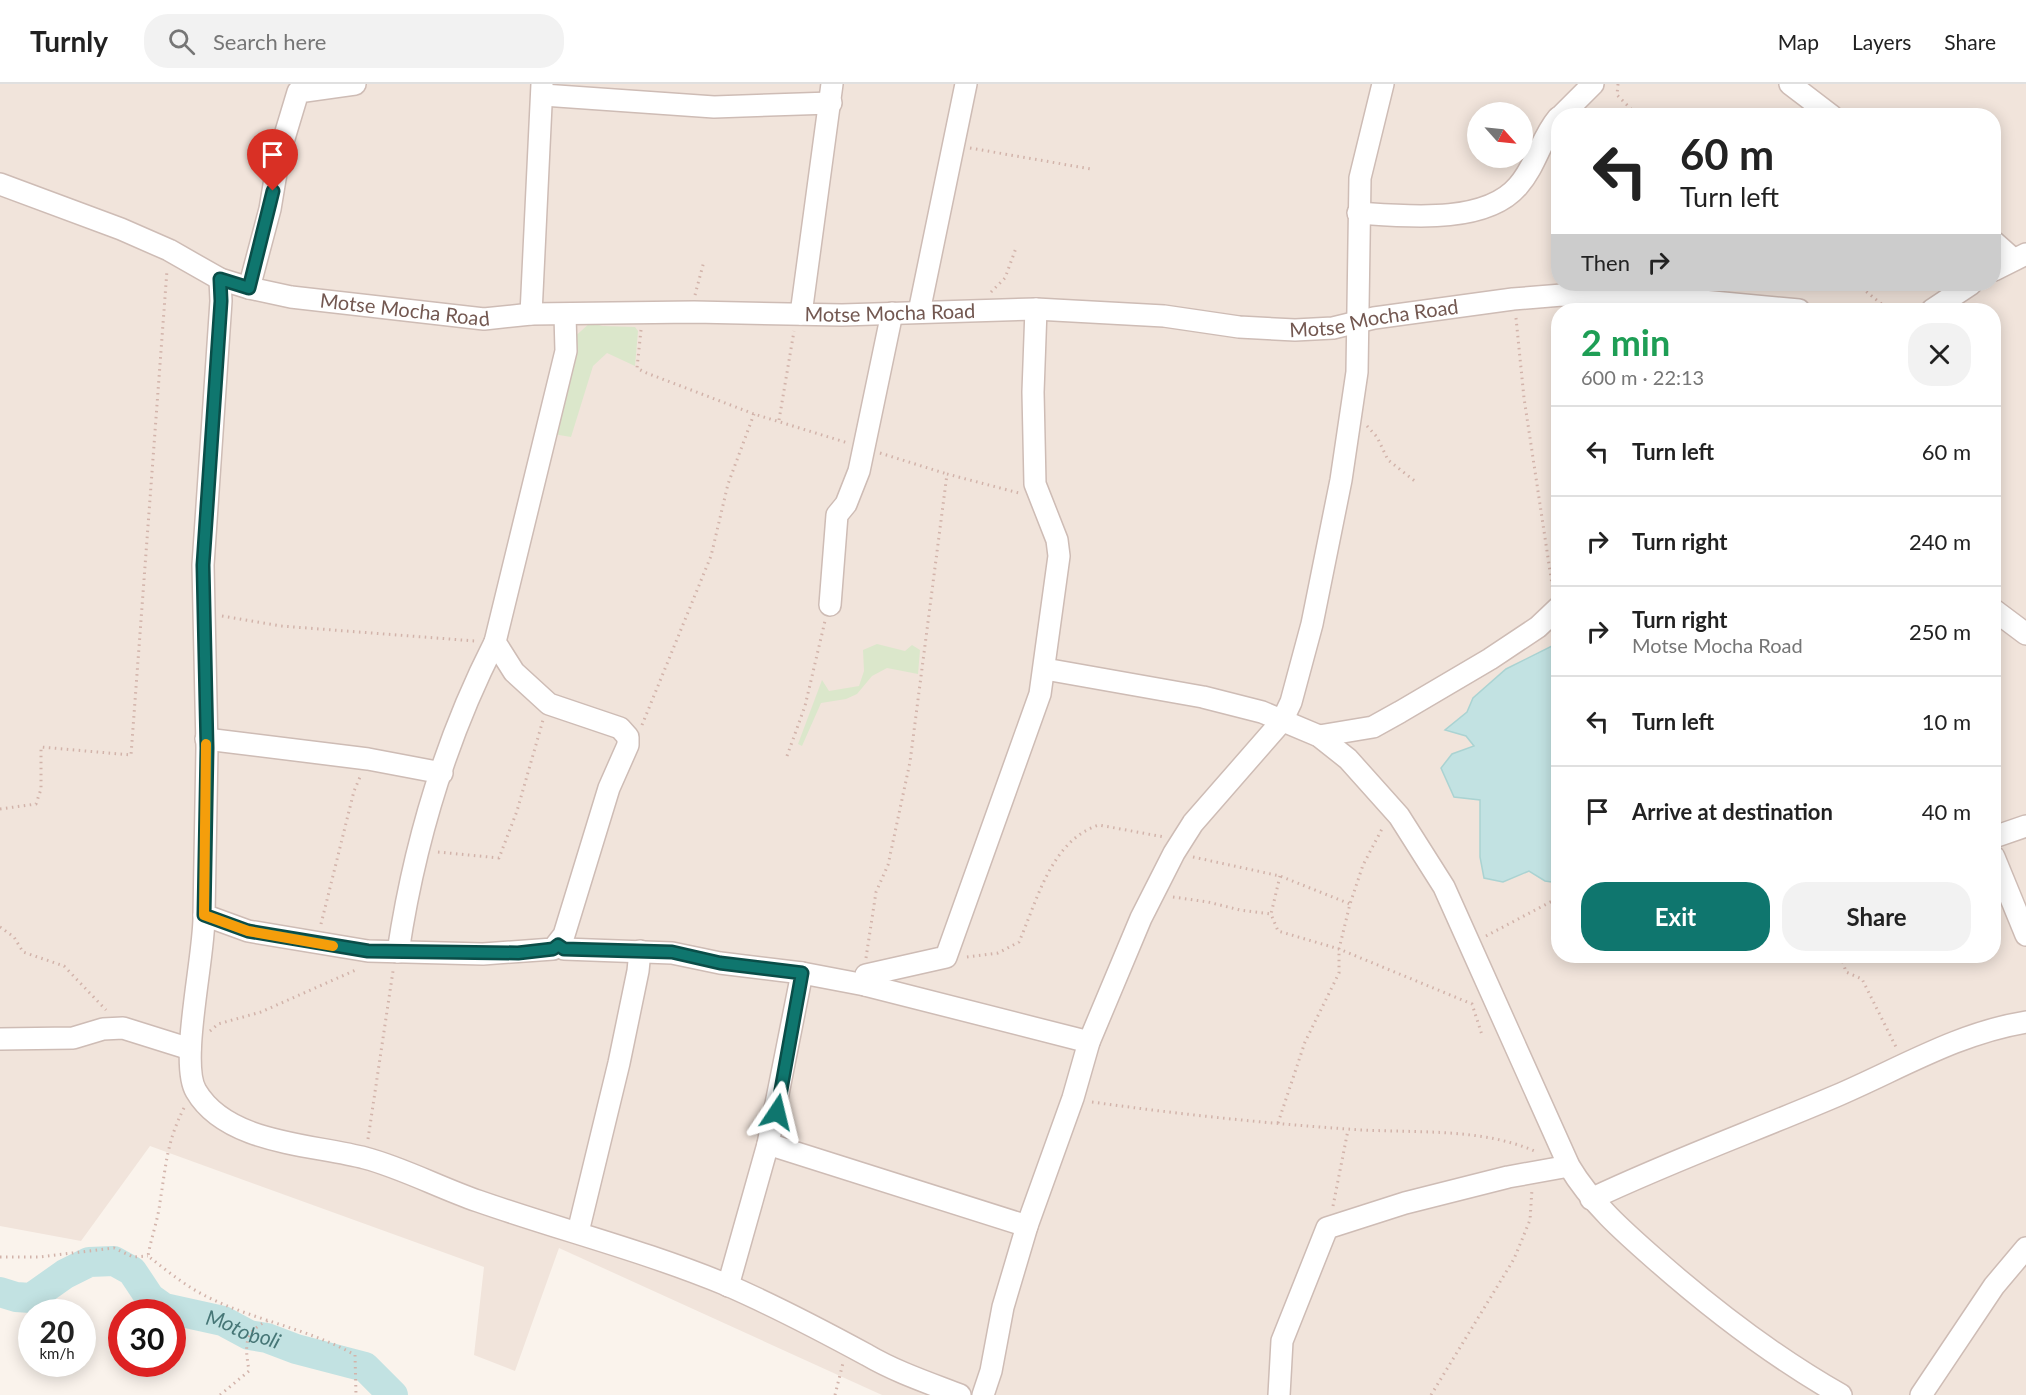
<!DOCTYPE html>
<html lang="en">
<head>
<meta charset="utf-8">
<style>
  body { margin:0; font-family:Lato,sans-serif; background:#f2f2f2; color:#222; height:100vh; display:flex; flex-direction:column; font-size:22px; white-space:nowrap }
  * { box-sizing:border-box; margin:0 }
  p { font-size:20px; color:#767676 }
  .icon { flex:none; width:33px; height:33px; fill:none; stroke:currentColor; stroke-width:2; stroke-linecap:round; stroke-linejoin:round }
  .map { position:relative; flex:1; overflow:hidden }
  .sheet { position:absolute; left:1551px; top:219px; width:450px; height:660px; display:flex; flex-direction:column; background:#fff; border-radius:24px; box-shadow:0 3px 15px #0003 }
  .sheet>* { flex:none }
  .hud { position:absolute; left:1551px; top:24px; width:450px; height:183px; border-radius:24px; box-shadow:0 3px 15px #0003; background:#fff; color:#222; overflow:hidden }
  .needle { width:39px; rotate:117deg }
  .tools { position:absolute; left:1467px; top:18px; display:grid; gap:12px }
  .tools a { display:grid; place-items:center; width:66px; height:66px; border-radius:50%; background:#fff; box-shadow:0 3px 15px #0003; font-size:30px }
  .speed { position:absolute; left:18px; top:1215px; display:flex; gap:12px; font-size:30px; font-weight:700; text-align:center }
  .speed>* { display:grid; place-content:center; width:78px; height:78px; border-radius:50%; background:#fff; box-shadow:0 3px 15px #0003; line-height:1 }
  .speed small { font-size:15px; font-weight:400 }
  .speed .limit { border:9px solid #d22; background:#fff; color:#111 }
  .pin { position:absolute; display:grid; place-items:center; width:51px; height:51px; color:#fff; margin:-62px -26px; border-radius:50% 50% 50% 0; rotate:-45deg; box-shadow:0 0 6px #0007 }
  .pin .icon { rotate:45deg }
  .me { position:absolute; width:66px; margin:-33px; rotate:10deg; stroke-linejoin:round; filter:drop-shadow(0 0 4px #0008) }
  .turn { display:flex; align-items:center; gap:21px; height:126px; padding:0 30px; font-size:27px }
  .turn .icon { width:78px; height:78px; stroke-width:2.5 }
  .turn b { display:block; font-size:42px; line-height:51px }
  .then { display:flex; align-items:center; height:57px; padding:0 30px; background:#0003; gap:12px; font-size:22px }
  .round { display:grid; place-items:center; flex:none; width:63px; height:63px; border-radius:24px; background:#f2f2f2 }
  .summary { display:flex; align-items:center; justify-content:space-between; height:102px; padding:0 30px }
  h1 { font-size:36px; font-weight:700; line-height:45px; color:#1e9e55 }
  .button { display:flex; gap:12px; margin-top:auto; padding:12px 30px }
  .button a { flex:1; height:69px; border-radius:24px; background:#0f766e; color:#fff; font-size:24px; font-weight:700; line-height:69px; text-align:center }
  .button a+a { background:#f2f2f2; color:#222 }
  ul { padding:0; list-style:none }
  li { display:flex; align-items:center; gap:18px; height:90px; padding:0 30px; border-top:2px solid #e0e0e0 }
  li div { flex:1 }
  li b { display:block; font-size:22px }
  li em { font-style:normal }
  header { display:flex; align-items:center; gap:36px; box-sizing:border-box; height:84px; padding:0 30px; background:#fff; border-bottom:2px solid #e0e0e0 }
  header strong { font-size:28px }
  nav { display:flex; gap:33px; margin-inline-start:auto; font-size:21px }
  .search { width:420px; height:54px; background:#f2f2f2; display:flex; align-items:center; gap:15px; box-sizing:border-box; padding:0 21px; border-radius:24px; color:#767676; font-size:22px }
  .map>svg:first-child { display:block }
  .residential { fill:#f1e4db; fill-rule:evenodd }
  .green { fill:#dbe7cb }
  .water { fill:#c2e2e2; stroke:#aad3d2; stroke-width:1.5 }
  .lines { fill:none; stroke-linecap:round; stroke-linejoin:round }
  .river { stroke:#c2e2e2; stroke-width:30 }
  .minor-casing { stroke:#cebcb5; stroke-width:24 }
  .path { stroke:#d2b3aa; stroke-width:3; stroke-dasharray:1.5 4.5; stroke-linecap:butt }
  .minor { stroke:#fff; stroke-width:21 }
  .route-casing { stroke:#0a4d48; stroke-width:15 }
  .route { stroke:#0f766e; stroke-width:10 }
  .slow { stroke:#f59e0b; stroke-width:10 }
  .labels { text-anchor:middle; stroke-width:5; stroke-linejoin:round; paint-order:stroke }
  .street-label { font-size:20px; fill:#735851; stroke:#fdf7f2 }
  .water-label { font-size:21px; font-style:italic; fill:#467676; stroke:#fdf7f2 }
</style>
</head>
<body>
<header>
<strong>Turnly</strong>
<div class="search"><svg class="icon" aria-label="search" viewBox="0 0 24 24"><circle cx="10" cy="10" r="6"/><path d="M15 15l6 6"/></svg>Search here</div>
<nav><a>Map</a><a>Layers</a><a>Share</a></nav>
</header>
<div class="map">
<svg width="2026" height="1311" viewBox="0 0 2026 1311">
  <rect width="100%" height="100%" fill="#faf3ec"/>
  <path class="residential" d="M0,0H2026V1311H882L559,1164L515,1287L474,1271L484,1183L150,1062L81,1157L0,1142ZM1478,28H1522V74H1478ZM1558,32H1994V200H1558ZM1558,226H1994V872H1558Z"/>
  <path class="green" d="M591,238L602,242L635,243L638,247L635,282L607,269L593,282L571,353L553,350L571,256Z
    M877,560L905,567L912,561L920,566L918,590L887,584L872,592L857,610L846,615L821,619L802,662L798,660L822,596L829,607L859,602L864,587L863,566Z"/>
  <path class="water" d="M1558,559V799L1545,797L1529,787L1503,798L1484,794L1480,773V716L1454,713L1441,684L1452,670L1474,662L1466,652L1445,646L1467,628L1473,614L1506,585Z"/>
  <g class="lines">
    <path class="river" id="s1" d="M0,1208L16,1213L31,1214L65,1190L89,1178L114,1177L132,1187L150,1214L164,1224L223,1237L249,1251L267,1254L296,1265L365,1283L393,1311"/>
    <defs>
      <g id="minor">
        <path d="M1790,0L1832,32"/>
        <path d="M543,11L714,23L831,19"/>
        <path d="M1561,32L1593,0"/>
        <path id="s2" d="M0,100L121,145L169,166L220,195L249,204L291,213L484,235L531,230L694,228L842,231L1036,225L1164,232L1239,243L1295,246L1333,244L1374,234L1513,215L1562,211L1660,213L1799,226"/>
        <path d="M1358,129C1404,132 1485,141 1518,102C1536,82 1541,54 1558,34"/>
        <path d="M1994,158L2012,174"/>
        <path d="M1994,186L2026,170"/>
        <path d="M220,195L221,217L203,481L207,664L204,831L248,847L368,867L483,870L553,865L564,851L609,704L628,661V653L620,644L549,620L514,588L495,558L566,267L565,231"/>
        <path d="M249,204L270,125L279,71L298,8L355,0"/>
        <path d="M1932,226L1971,200"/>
        <path d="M919,228L966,0"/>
        <path d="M531,230L542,0"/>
        <path d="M801,230L832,0"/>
        <path d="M830,521L837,431L846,420L859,387L892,229"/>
        <path d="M1994,526L2026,550"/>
        <path d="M1045,585L1203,613L1262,628L1319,652L1348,675L1399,732L1444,803L1569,1082C1591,1119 1624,1148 1656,1176C1714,1227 1774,1273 1841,1311"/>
        <path d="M1319,652L1373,643L1400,628L1490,575L1538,543L1558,524"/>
        <path d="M206,655L368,675L442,689"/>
        <path d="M1994,753L2026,742"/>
        <path d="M1994,773L2026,851"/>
        <path d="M204,831C205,870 179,979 196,1007C227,1060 312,1060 365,1074C403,1084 440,1104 478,1117C561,1146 645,1167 727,1201C775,1222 821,1246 867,1271C896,1288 929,1299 960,1311"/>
        <path d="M558,861L564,865L672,869L720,879L802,889L865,901L1089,958"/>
        <path d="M398,868C414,761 446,654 495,558"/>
        <path d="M802,889L768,1060L1027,1142"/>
        <path d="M865,901L866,891L946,873L1040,610L1059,472L1057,456L1035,400L1033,308L1036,225"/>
        <path d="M0,955L73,954L103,945L123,944L190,965"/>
        <path d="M1591,1115C1671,1077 1754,1047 1836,1012C1899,985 1958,949 2026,938"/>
        <path d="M578,1148L619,979L638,887L640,867"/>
        <path d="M728,1202L768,1060"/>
        <path d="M983,1311L991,1287L1003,1223L1027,1142L1073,1014L1089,958L1141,834L1174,769L1193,739L1282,637L1291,618L1312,540L1341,396L1357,288L1360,94L1383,0"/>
        <path d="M1279,1311L1282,1257L1327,1144L1405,1119L1508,1093L1569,1082"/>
        <path d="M1921,1311L1994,1202L2026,1164"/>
      </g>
    </defs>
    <use href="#minor" class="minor-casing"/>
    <path class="path" d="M1618,0L1617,11L1638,32
      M970,64L1091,85
      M1857,200L1889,226
      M991,208L1005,194L1016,164
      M695,211L704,177
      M1516,234L1524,314L1553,507
      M641,246L637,284L644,288L754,330L848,359
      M779,336L794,247
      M1367,342L1377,353L1388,376L1416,398
      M880,369L947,390
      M222,532L281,542L475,557
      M642,641L711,472L728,400L754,330
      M787,672L805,622L825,537
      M0,725L36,720L41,705V663L131,671L167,186
      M438,768L499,774L517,727L543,636
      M1193,773L1280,792L1350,820
      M1280,792L1271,830L1278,847L1339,865L1472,920L1482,951
      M1173,813L1208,818L1240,826L1271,830
      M321,840L354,707L360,693
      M0,843L14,853L23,868L64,882L106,926
      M1486,852L1558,814
      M1841,872L1846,888L1862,895L1897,965
      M967,873L998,869L1019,858C1037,817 1051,756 1099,741L1164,753
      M866,874L876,808L888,781L910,678L947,390L1019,409
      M210,947L218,940L261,928L358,885
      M1092,1018C1177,1030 1262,1039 1347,1045C1410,1050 1478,1042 1537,1068
      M184,1024C167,1057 166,1081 160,1118C158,1136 151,1154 148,1172C162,1183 177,1195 193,1205C243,1235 304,1242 355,1271L356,1311
      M1278,1039L1305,958L1339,889V865L1350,820L1363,781L1383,743
      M368,1055L393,887
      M1333,1122L1348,1046
      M0,1173H39L114,1164L133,1173L148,1172
      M220,1311L249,1287C245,1261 243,1248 269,1236
      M835,1311L843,1279
      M1431,1311L1514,1175L1530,1136L1532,1105"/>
    <use href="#minor" class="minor"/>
  </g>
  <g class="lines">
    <defs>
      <path id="route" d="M273,107L249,204L220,195L221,217L203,481L207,664L204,831L248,847L368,867L518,869L553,865L558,861L564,865L672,868L720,879L802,889L777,1028"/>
    </defs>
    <use href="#route" class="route-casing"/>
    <use href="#route" class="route"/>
    <path class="slow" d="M206,660L204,831L248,847L333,862"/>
  </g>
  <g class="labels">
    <g class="street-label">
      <text dy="7" stroke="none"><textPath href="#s2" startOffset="428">Motse Mocha Road</textPath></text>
      <text dy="7" stroke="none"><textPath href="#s2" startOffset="914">Motse Mocha Road</textPath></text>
      <text dy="7" stroke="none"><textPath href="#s2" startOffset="1400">Motse Mocha Road</textPath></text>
    </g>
    <g class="water-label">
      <text dy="7" stroke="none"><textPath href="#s1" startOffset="278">Motoboli</textPath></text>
    </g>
  </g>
</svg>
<div class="tools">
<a><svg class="needle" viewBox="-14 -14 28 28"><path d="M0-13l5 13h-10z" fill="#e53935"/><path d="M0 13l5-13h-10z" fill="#767676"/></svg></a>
</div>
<div class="speed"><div>20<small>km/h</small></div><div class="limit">30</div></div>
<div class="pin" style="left:273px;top:107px;background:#d93025"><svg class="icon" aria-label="arrive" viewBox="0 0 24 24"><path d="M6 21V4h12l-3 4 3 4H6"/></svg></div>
<svg class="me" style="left:777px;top:1028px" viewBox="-20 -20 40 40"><path d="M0-17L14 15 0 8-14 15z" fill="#0f766e" stroke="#fff" stroke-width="4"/></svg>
<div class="hud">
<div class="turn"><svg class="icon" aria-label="left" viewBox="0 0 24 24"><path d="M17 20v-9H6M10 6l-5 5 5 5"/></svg><div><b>60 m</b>Turn left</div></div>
<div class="then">Then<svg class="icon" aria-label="right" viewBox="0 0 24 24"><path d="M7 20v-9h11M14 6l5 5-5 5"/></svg></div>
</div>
<section class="sheet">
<div class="summary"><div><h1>2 min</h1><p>600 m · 22:13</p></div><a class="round"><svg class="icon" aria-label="close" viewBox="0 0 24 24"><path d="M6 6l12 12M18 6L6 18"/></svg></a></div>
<ul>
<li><svg class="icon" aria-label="left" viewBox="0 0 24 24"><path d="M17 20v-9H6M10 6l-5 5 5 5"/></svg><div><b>Turn left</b></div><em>60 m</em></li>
<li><svg class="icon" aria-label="right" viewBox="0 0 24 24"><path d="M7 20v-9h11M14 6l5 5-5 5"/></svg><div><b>Turn right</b></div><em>240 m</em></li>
<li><svg class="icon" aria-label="right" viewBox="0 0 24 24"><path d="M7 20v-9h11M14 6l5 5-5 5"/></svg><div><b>Turn right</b><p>Motse Mocha Road</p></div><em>250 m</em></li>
<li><svg class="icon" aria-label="left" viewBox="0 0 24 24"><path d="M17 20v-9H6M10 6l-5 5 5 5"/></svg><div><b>Turn left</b></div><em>10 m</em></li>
<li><svg class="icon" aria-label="arrive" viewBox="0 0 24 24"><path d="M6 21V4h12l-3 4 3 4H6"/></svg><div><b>Arrive at destination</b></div><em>40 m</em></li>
</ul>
<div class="button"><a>Exit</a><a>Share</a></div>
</section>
</div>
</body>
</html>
